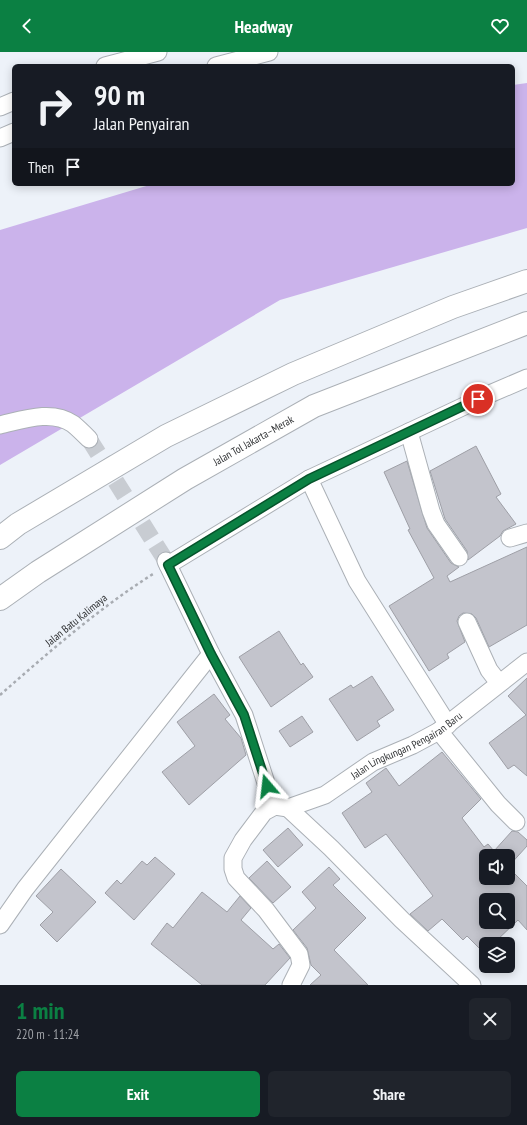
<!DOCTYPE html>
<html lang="en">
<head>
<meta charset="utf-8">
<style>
  body { margin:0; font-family:"PT Sans Narrow",sans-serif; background:#20242c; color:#f1f3f6; height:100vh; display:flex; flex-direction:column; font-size:15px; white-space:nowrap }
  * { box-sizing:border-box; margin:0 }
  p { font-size:13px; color:#9ea1a6 }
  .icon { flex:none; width:22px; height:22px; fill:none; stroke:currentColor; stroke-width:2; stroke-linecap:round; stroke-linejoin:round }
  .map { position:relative; height:933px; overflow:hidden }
  .drawer { display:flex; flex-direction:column; background:#171b24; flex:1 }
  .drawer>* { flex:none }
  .guide { position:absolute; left:12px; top:12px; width:503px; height:122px; border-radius:6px; box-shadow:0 2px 10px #0003; background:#171b24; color:#f1f3f6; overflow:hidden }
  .fabs { position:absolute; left:479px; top:797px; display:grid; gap:8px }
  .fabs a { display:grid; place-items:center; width:36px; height:36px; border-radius:6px; background:#171b24; box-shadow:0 2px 10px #0003; font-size:20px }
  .pin { position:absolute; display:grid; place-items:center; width:34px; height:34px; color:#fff; margin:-17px; border:2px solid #fff; border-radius:50%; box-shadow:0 1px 4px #0007 }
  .me { position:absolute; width:44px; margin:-22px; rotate:343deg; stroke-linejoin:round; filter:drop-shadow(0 0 3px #0008) }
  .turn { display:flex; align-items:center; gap:14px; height:84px; padding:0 16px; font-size:18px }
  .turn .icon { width:52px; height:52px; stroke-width:2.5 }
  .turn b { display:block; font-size:28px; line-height:34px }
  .then { display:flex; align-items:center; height:38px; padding:0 16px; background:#0003; gap:8px; font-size:15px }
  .round { display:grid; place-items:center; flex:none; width:42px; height:42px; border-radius:6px; background:#20242c }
  .summary { display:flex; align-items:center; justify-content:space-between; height:68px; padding:0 16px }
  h1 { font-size:24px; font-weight:700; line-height:30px; color:#0b8043 }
  .cta { display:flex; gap:8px; margin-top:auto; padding:8px 16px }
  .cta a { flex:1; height:46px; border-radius:6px; background:#0b8043; color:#fff; font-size:16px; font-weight:700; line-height:46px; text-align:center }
  .cta a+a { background:#20242c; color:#f1f3f6 }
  header { display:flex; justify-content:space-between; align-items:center; height:52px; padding:0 16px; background:#0b8043; color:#fff; font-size:18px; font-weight:700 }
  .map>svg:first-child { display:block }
  .forest { fill:#cbb3eb }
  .building { fill:#c3c4cc; stroke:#9e9fa6; fill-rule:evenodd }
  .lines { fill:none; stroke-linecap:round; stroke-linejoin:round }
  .minor-tunnel { stroke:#c8ccd2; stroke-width:17; stroke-dasharray:17 8; stroke-linecap:butt }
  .minor-casing { stroke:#abb0b6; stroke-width:19 }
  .motorway-casing { stroke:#abb0b6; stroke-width:24 }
  .path { stroke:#a8acb2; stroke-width:2.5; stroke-dasharray:3 3; stroke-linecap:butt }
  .minor { stroke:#fff; stroke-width:17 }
  .motorway { stroke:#fff; stroke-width:22 }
  .route-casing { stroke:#07532c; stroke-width:10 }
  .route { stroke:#0b8043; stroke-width:7 }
  .labels { text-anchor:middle; stroke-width:3; stroke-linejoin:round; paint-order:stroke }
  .street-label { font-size:11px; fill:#333537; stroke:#edf2f9 }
</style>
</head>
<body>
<header><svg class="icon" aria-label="back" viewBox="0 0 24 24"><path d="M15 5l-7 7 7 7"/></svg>Headway<svg class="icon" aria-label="heart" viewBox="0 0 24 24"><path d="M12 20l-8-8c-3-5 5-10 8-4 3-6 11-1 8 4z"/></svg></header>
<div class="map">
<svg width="527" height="933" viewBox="0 0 527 933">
  <rect width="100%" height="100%" fill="#edf2f9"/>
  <path class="forest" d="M527,31V176L280,248L0,413V178L153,132H513V33Z"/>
  <path class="building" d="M476,394L501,442L496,445L516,472L503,479L500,484L468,508L467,499L445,467L430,419Z
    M407,409L427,476L451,511L459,515L447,524L450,530L527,495V573L489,595L476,566L472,562L463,561L459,564L457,569L465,590L447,602L449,606L429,619L389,554L434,526L408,478L410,477L384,420Z
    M279,579L301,613L303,611L313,625L271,655L239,605Z
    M372,624L394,658L377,669L380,674L357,689L329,647L351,633L353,636Z
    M527,626V724L514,713L508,717L489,691L526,663L508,644Z
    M214,642L230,663L225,667L241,686L246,703L189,753L162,720L195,694L177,670Z
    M302,664L313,680L290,695L279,679Z
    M442,700L481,747L462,766L484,795L488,792L494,799L512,779L518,780L527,788V794L508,815L527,834V878L518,868L493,892H486V899L484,901L467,884L463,888L442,867L428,879L410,862L433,844L386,782L365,796L342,761L372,740L366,731L386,716L399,734ZM486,804H508V826H486ZM486,848H508V870H486Z
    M288,776L303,793L278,815L263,798Z
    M155,805L175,822L134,868L105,841L117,828L121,832L142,809L147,813Z
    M267,809L291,835L273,851L249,826Z
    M329,815L340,827L333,833L366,866L334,898L368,933H310L321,923L311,913L307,896L293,878L316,856L302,840Z
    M61,817L96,850L57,890L40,873L53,860L36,844Z
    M202,840L227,860L240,844L251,856L241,868L273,897L279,892L290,906L265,933H202L151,892L167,871L173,876Z"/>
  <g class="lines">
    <path class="minor-tunnel" d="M89,387L166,509"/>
    <defs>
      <g id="minor">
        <path d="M105,14L158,0"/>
        <path d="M216,14L269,0"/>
        <path d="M0,55L14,49"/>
        <path d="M0,86L14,80"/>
        <path d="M0,373C22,368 52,357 73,372C78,376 84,382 89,387"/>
        <path d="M409,380L431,459L436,472L459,505"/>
        <path d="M309,427L357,529L448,673"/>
        <path d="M510,486L527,481"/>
        <path d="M166,509L211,602L244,663L267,734L275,754L264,760L243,788L233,806V817L236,826L266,858L299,902L301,913L291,933"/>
        <path d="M168,513L309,427L492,341L527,326"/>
        <path d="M467,570L489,618L499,631"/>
        <path d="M439,679L498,752L516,770"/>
        <path id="s1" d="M275,754L288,756L325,743L373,710L413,693L439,679L527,610"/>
        <path d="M288,756L331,796L402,868L472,933"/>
        <path d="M0,873L25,837L211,602"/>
      </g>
      <g id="motorway">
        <path d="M0,486L18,472L166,384L293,322L453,255L527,229"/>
        <path id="s2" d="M0,547L38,520L185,427L314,354L527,271"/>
      </g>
    </defs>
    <use href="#minor" class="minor-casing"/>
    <use href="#motorway" class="motorway-casing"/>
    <path class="path" d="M0,643C49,600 98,557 153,522"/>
    <use href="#minor" class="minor"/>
    <use href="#motorway" class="motorway"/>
  </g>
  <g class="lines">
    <defs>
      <path id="route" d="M267,734L244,663L211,602L168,513L309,427L478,347"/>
    </defs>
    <use href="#route" class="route-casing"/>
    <use href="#route" class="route"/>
  </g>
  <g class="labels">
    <g class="street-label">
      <text dy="4" stroke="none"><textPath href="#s2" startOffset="299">Jalan Tol Jakarta–Merak</textPath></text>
      <text transform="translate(76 568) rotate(-39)" y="4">Jalan Batu Kalimaya</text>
      <text dy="4" stroke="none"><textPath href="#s1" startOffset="148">Jalan Lingkungan Pengairan Baru</textPath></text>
    </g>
  </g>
</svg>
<div class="fabs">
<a><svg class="icon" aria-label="sound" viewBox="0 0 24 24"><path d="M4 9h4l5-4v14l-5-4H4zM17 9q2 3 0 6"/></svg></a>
<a><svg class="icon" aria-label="search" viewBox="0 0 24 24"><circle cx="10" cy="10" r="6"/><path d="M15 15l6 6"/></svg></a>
<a><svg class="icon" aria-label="layers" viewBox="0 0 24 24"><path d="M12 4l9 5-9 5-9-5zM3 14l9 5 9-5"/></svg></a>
</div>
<div class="pin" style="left:478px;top:347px;background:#d93025"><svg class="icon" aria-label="arrive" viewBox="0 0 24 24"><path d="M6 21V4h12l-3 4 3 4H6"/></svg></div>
<svg class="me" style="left:267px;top:734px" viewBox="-20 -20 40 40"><path d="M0-17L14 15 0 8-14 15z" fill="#0b8043" stroke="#fff" stroke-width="4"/></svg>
<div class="guide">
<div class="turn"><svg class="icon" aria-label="right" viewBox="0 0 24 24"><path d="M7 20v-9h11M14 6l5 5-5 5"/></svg><div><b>90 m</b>Jalan Penyairan</div></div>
<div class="then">Then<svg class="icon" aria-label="arrive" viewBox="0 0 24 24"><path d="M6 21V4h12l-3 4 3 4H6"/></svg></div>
</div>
</div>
<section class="drawer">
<div class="summary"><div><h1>1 min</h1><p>220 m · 11:24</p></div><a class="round"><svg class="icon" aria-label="close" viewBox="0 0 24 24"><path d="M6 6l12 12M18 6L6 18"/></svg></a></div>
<div class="cta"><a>Exit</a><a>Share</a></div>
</section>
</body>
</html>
